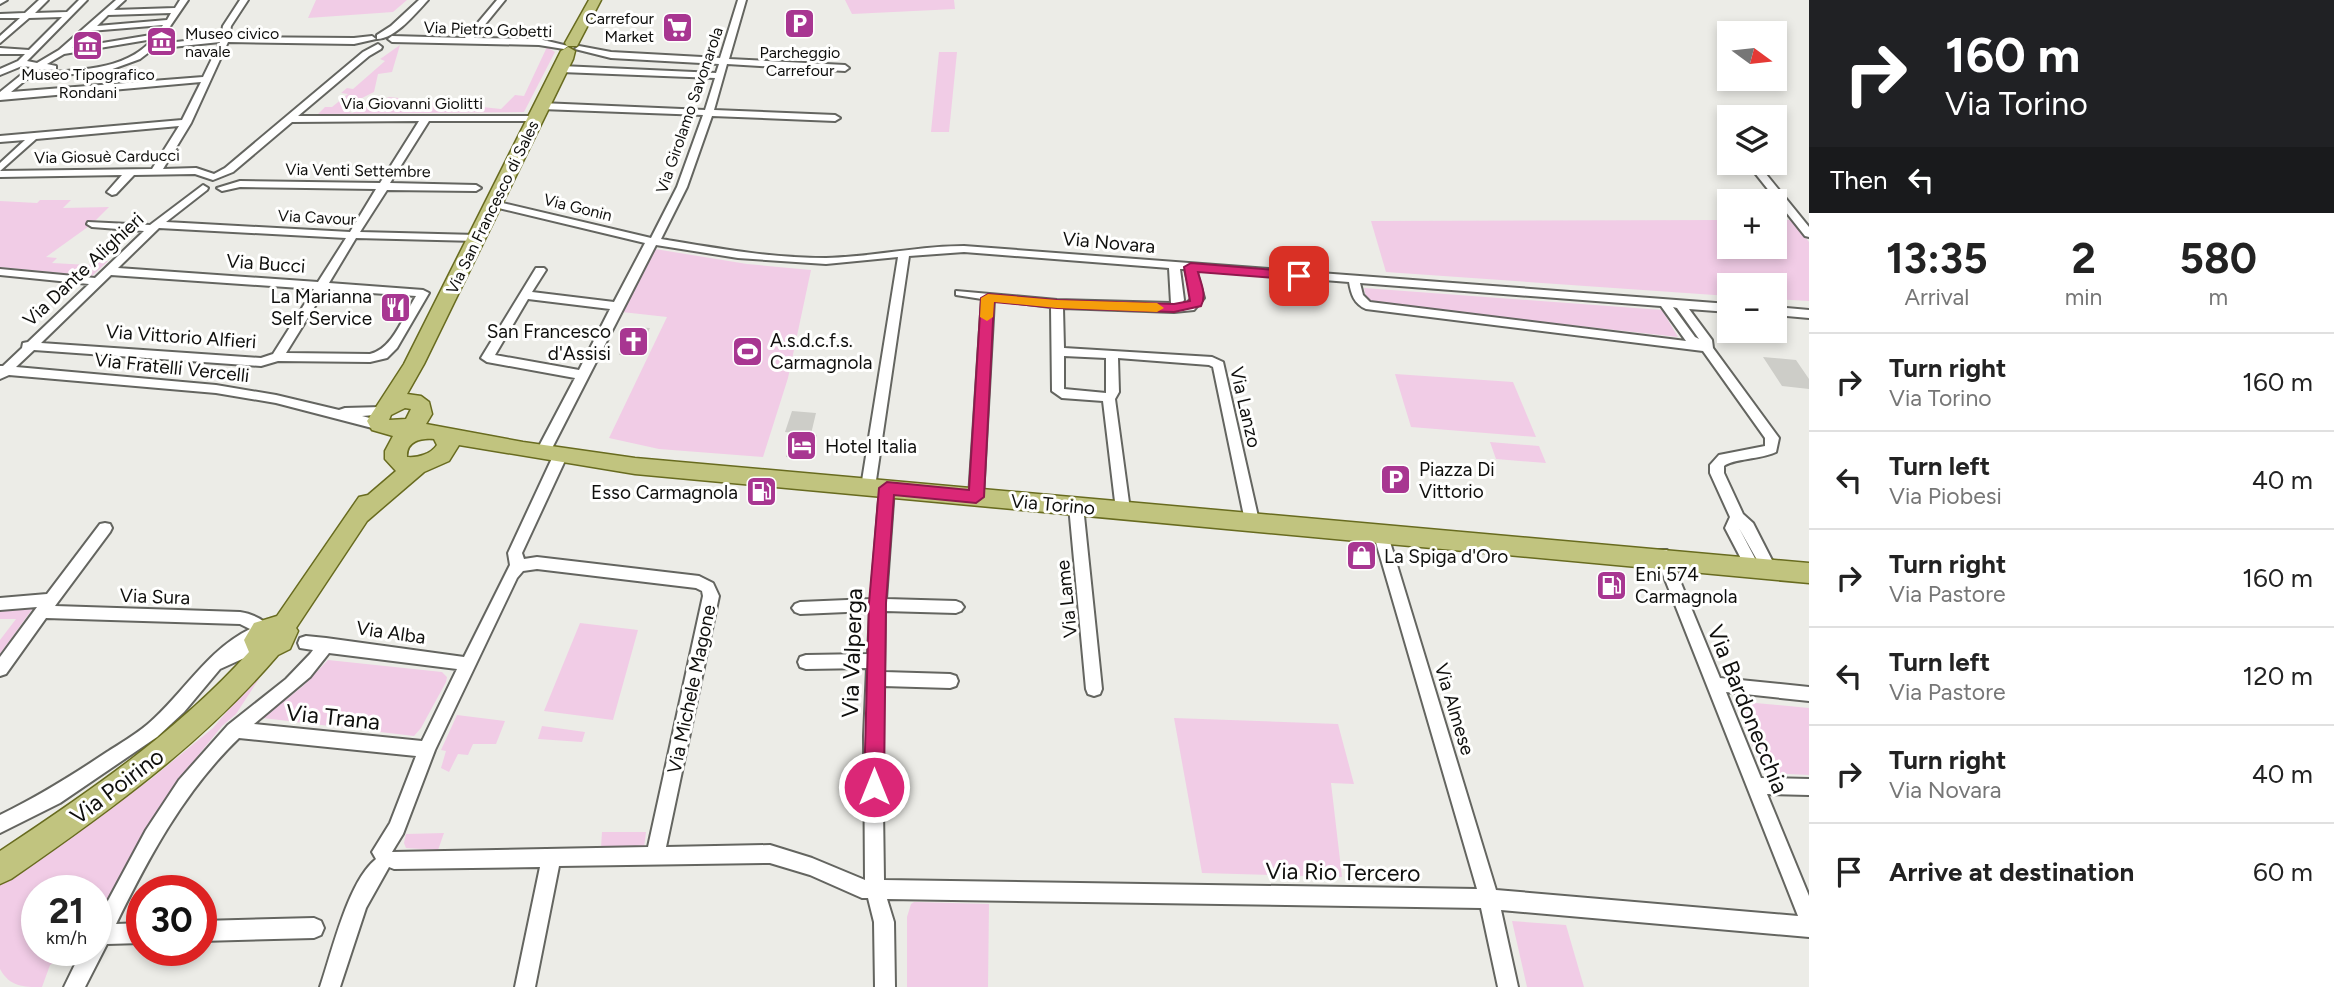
<!DOCTYPE html>
<html lang="en">
<head>
<meta charset="utf-8">
<style>
  body { margin:0; font-family:Figtree,sans-serif; background:#f6f6f6; color:#222; height:100vh; display:flex; flex-direction:column; font-size:26px; white-space:nowrap }
  * { box-sizing:border-box; margin:0 }
  p { font-size:23px; color:#767676 }
  .icon { flex:none; width:38px; height:38px; fill:none; stroke:currentColor; stroke-width:2; stroke-linecap:round; stroke-linejoin:round }
  .map { position:relative; flex:1; overflow:hidden }
  .side { display:flex; flex-direction:column; background:#fff; width:525px }
  .side>* { flex:none }
  .top-card { background:#202124; color:#fff; overflow:hidden }
  .needle { width:46px; rotate:105deg }
  .tools { position:absolute; left:1717px; top:21px; display:grid; gap:14px }
  .tools a { display:grid; place-items:center; width:70px; height:70px; border-radius:0px; background:#fff; box-shadow:0 4px 10px #0003; font-size:35px }
  .speed { position:absolute; left:21px; top:875px; display:flex; gap:14px; font-size:35px; font-weight:700; text-align:center }
  .speed>* { display:grid; place-content:center; width:91px; height:91px; border-radius:50%; background:#fff; box-shadow:0 4px 10px #0003; line-height:1 }
  .speed small { font-size:18px; font-weight:400 }
  .speed .limit { border:10px solid #d22; background:#fff; color:#111 }
  .pin { position:absolute; display:grid; place-items:center; width:60px; height:60px; color:#fff; margin:-30px; border-radius:14px; box-shadow:0 4px 10px #0006 }
  .me { position:absolute; width:77px; margin:-38px; rotate:0deg; stroke-linejoin:round; filter:drop-shadow(0 0 5px #0008) }
  .turn { display:flex; align-items:center; gap:24px; height:147px; padding:0 21px; font-size:32px }
  .turn .icon { width:91px; height:91px; stroke-width:2.5 }
  .turn b { display:block; font-size:49px; line-height:60px }
  .then { display:flex; align-items:center; height:66px; padding:0 21px; background:#0003; gap:14px; font-size:26px }
  .eta { display:flex; justify-content:space-evenly; align-items:center; height:119px; text-align:center }
  .eta b { font-size:42px; font-weight:700; line-height:49px }
  ul { padding:0; list-style:none }
  li { display:flex; align-items:center; gap:21px; height:98px; padding:0 21px; border-top:2px solid #e0e0e0 }
  li div { flex:1 }
  li b { display:block; font-size:26px }
  li em { font-style:normal }
  main { display:flex; flex:1; min-height:0 }
  .map>svg:first-child { display:block }
  .green { fill:#f1cce6 }
  .building { fill:#cdcdc8 }
  .lines { fill:none; stroke-linecap:round; stroke-linejoin:round }
  .minor-casing { stroke:#646560; stroke-width:4 }
  .primary-casing { stroke:#686b1f; stroke-width:3 }
  .minor { fill:#fff; fill-rule:evenodd }
  .primary { fill:#c1c47f; fill-rule:evenodd }
  .route { fill:#db2777; stroke:#8e194d; stroke-width:2 }
  .slow { fill:#f59e0b }
  .labels { text-anchor:middle; stroke-width:6; stroke-linejoin:round; paint-order:stroke }
  .far-poi-label { font-size:16px; fill:#0f0f0d; stroke:#fffffe }
  .far-street-label { font-size:16px; fill:#0f0f0d; stroke:#fffffe }
  .street-label { font-size:19px; fill:#0f0f0d; stroke:#fffffe }
  .poi-label { font-size:19px; fill:#0f0f0d; stroke:#fffffe; text-anchor:start }
  .near-street-label { font-size:23px; fill:#0f0f0d; stroke:#fffffe }
</style>
</head>
<body>
<main>
<div class="map">
<svg width="1809" height="987" viewBox="0 0 1809 987">
  <rect width="100%" height="100%" fill="#ecece7"/>
  <path class="green" d="M316,0H407L393,12L308,18Z
    M845,0H954L955,9L852,14Z
    M400,45L392,72L378,74L374,92L342,108L352,113L389,97L501,109L515,95L524,96L547,47L555,52L524,112L318,114L325,107H332L348,94L341,93L347,88L353,89L385,61L380,59L383,57Z
    M939,52H957L949,132H931Z
    M40,200H71L63,208L109,207L92,224L46,257L57,258L52,263L89,265L95,261H108L92,276L0,267V201L37,203Z
    M1729,220V247H1774L1775,220H1792L1809,242V301L1775,299L1774,285H1729V296L1386,272L1371,221Z
    M655,249L747,264L811,270L788,378L763,457L659,449L609,438L667,317L622,312Z
    M1364,288L1662,310L1678,337L1367,302Z
    M1395,374L1513,382L1536,437L1411,427Z
    M1490,442L1539,446L1546,463L1496,459Z
    M33,608L0,654V640L16,619H0V610Z
    M580,623L638,630L613,720L544,711Z
    M328,660L442,672L447,677L446,682L421,728L414,736L263,718L303,686Z
    M254,679H259L236,714L222,726L188,768L145,831L96,922V891H37V950H75L50,965L42,987C23,987 10,987 0,969V884L151,779L213,728Z
    M1734,701L1809,708V775L1764,773Z
    M457,715L505,721L496,744H473L468,755L458,754L449,772L441,768L446,751L441,750Z
    M1174,718L1338,724L1354,784L1331,783L1342,877L1202,873Z
    M542,726L585,732L582,742L538,739Z
    M602,832H646L644,848H601Z
    M444,833L438,850L406,848L404,843L406,834Z
    M914,902L989,904L988,987H907V917L911,904Z
    M1512,921L1566,925L1584,987H1527Z"/>
  <path class="building" d="M632,327L650,328L637,356L619,355Z
    M1763,357L1796,360L1809,379V389L1782,386Z
    M792,411L816,413L811,434L817,435L811,459L786,457L793,433L785,432Z"/>
  <g class="lines">
    <defs>
      <path id="minor" d="M0,0H7L0,4Z
        M39,0H48L35,13L67,12L79,0H87L27,61L37,63L59,50L116,0H125L114,10L175,8L180,0H188L158,44L221,37L223,26L240,0H248L231,26L229,37L354,38L372,36L376,39L354,44L228,42L191,123L163,169L196,168L214,174L225,168L363,52L378,44L382,47L381,49L369,56L298,116H538L540,118L535,121H429L390,183L476,185L481,188L476,191L387,190L360,232L477,235L482,238L477,241L356,238L329,283L423,290L429,293L397,348L387,358L370,362L278,361L261,366L34,350L16,367L216,385L276,395L339,410L345,408L382,407L387,408L388,411L387,414L362,416L385,422L387,425L385,428L380,430L276,403L216,393L9,375L0,379V366H3L22,348L23,343L28,342L89,284L0,275V269L95,278L144,231L92,227L87,224L88,222L150,225L203,185L208,188L207,190L166,222L350,232L376,189L240,187L222,191L217,188L240,181L380,183L419,121L292,122L233,172L213,180L195,174L134,175L116,194L112,195L107,192L122,175L0,177V163L25,140L0,142V136L182,120L201,82L0,100V92L31,67L22,66L0,75V69L18,61L25,54H0V48L29,50L62,17L29,18L0,43V36L20,18H0V14L25,13ZM171,13L167,20L97,26L108,15ZM163,25L157,34L72,48L90,31ZM153,39C125,72 74,70 35,73L40,69L56,70V66L47,64L64,54ZM220,42L203,77L11,92L28,78L107,71L140,59L153,49ZM179,126L152,169L0,171L36,139ZM159,228L346,238L318,282L118,268ZM111,275L314,289L273,354L261,358L41,343ZM325,290L416,296C404,315 393,349 370,354L286,353Z
        M419,0H428C416,13 395,39 377,39V35L391,26Z
        M497,0H505L474,38L539,39L568,46L564,49L539,45L392,42L388,39L392,36L465,38Z
        M738,0H746L729,59L845,65L849,68L845,71L727,64L714,110L835,115L840,118L835,121L712,116L687,187L661,239C715,248 770,258 826,258C872,257 918,246 964,246L1729,304V312L1689,309L1712,340L1713,348L1779,438L1776,452C1762,459 1732,459 1724,466V473L1743,514L1753,523L1777,570L1775,574H1765L1739,528L1760,568L1758,572H1748L1725,528L1730,517L1710,473V465L1719,455L1765,446V438L1703,351L1366,309C1354,304 1351,294 1349,282L1196,270L1204,298L1194,310L1174,312L1063,308L1064,348L1212,357L1223,362L1259,521L1257,525H1247L1245,521L1213,367L1209,365L1118,358L1119,392L1115,399L1130,510L1128,514H1118L1116,510L1103,401L1062,398L1052,391L1051,307L994,300L983,497L976,502L969,497L982,299L956,295V291L1057,300L1171,303L1169,268L964,252L909,256L875,487L868,492L861,487L898,257L826,264L738,258L656,245L550,452L543,457L538,455L536,452L575,378L487,362L481,358L536,268H544L546,270L532,292L614,302L645,243L490,206L489,204L494,201L651,238L677,187L703,115L541,109L536,106L541,103L705,110L715,78L561,72L557,69L561,66L716,73L719,64L611,58L575,49L579,46L611,52L720,58ZM1180,269H1185L1192,298L1187,303H1182L1184,300ZM1360,283L1661,306L1686,341L1370,302L1363,295ZM528,299L610,309L579,370L495,355ZM1673,307L1677,308L1699,339L1695,337ZM1064,356L1106,358V393L1064,389Z
        M1747,163H1757L1809,227V237L1805,236Z
        M1774,307L1809,310V318L1774,315Z
        M561,449L568,454L522,553L524,559L537,557L699,576L713,583L719,596L666,847L770,845L812,858L865,880L864,736L867,668L806,669L800,667L798,662L800,657L806,655L868,654L870,611L800,614L795,612L792,608L795,604L800,602L871,599L880,488L887,483L894,488L886,599L956,601L961,603L964,607L961,611L956,613L885,611L884,672L950,674L956,676L958,681L956,686L950,688L883,686L882,736L884,880L1477,889L1373,532L1375,528H1385L1387,532L1496,890L1798,916L1655,554L1657,550H1667L1669,554L1720,678L1809,687V701L1726,692L1761,778L1809,779V795L1767,794L1809,896V937L1501,910L1518,987H1498L1481,908L887,899L894,922L895,987H875L874,922L868,898H862L810,875L770,863L559,866L535,987H515L540,867L394,869L389,867L366,908L340,987H320C332,952 348,881 376,859L372,852L390,823L416,756L239,738C184,791 149,857 116,924L142,923V943L107,944L85,987H64L82,950H96V923L146,830L179,780L228,725L286,679L310,654L313,650L300,648L298,643L300,638L306,636L326,638L464,657L510,565L508,553L554,454ZM537,569L696,588L702,591L703,596L648,847L392,852L403,834L435,750L517,578L523,571ZM329,653L457,669L422,741L254,724L310,677Z
        M1076,501L1083,506L1102,689L1100,694L1094,696L1088,694L1086,689L1069,506Z
        M105,523L110,524L112,528L110,532L55,606L240,612C252,614 265,619 271,630L269,635L261,638L266,644L264,649L220,669L184,712L157,737L60,803L0,833V815C39,796 71,776 107,752C121,743 135,735 148,724C183,694 207,650 250,629L240,624L46,618L6,674L0,676V657L37,607L0,610V598L47,594L100,524Z
        M314,918L321,921L324,928L321,935L314,938L201,941V921Z"/>
      <path id="primary" d="M589,0H601L577,46H567L565,43Z
        M568,47L575,51L573,59L424,364L407,394L421,396L429,402L432,414L426,424L523,442L635,458L1809,563V583L635,474L459,445L449,461L424,472L367,521L296,628L298,631L290,649L278,655C201,745 108,812 11,879L0,884V851C89,792 177,732 249,652L244,640L254,623L277,616L359,497L368,495L396,471L385,459V451L393,436L372,430L367,421L404,364L561,51ZM405,408L411,409L406,419L389,420L391,415ZM434,439L437,445C431,454 418,458 407,457C406,441 421,438 434,439Z"/>
    </defs>
    <use href="#minor" class="minor-casing"/>
    <use href="#primary" class="primary-casing"/>
    <use href="#minor" class="minor"/>
    <use href="#primary" class="primary"/>
  </g>
  <path class="route" d="M1191,263L1299,272L1306,276L1299,280L1198,272C1201,284 1207,295 1201,306L1174,312L1057,308L994,302L984,497L976,503L894,495L886,603L884,787L881,794L874,796L867,794L864,787L869,603L879,488L887,482L969,490L981,298L988,294L1057,300L1174,304L1190,301L1184,267Z"/>
  <path class="slow" d="M988,294L1057,300L1157,303L1164,308L1157,312L1057,308L994,302L993,317L987,321L980,317L981,298Z"/>
  <defs>
    <symbol id="parking-square" viewBox="-11 -11 22 22"><rect x="-9" y="-9" width="18" height="18" rx="4" fill="#a83691" stroke="#fffffe"/><path d="M-3.5-5.5H1a3.5 3.5 0 0 1 0 7H-1V5.5H-3.5ZM-1-3.4V-.6H.8a1.4 1.4 0 0 0 0-2.8Z" fill="#fff"/></symbol>
    <symbol id="supermarket-square" viewBox="-11 -11 22 22"><rect x="-9" y="-9" width="18" height="18" rx="4" fill="#a83691" stroke="#fffffe"/><path d="M-6-5.5h2.5l.6 2H6L4.5 2H-2.5L-4.4-4H-6ZM-1.5 3.2a1.3 1.3 0 1 0 .1 0ZM3 3.2a1.3 1.3 0 1 0 .1 0Z" fill="#fff"/></symbol>
    <symbol id="museum-square" viewBox="-11 -11 22 22"><rect x="-9" y="-9" width="18" height="18" rx="4" fill="#a83691" stroke="#fffffe"/><path d="M0-6L6-3V-2H-6V-3ZM-5-1h2V3h-2ZM-1-1h2V3h-2ZM3-1h2V3H3ZM-6 4H6V6H-6Z" fill="#fff"/></symbol>
    <symbol id="restaurant-square" viewBox="-11 -11 22 22"><rect x="-9" y="-9" width="18" height="18" rx="4" fill="#a83691" stroke="#fffffe"/><path d="M-5-6h1v4h1v-4h1v4h1v-4h1v5L-1.5 .5V6h-2V.5L-5-1ZM5-6V6H3V1.5H1.5Q1.5-4 5-6Z" fill="#fff"/></symbol>
    <symbol id="church-square" viewBox="-11 -11 22 22"><rect x="-9" y="-9" width="18" height="18" rx="4" fill="#a83691" stroke="#fffffe"/><path d="M-1.2-6h2.4v3.5h3.3v2.4h-3.3V6h-2.4V-.1h-3.3v-2.4h3.3Z" fill="#fff"/></symbol>
    <symbol id="stadium-square" viewBox="-11 -11 22 22"><rect x="-9" y="-9" width="18" height="18" rx="4" fill="#a83691" stroke="#fffffe"/><path d="M0-5a6.5 5 0 1 0 0 10a6.5 5 0 1 0 0-10ZM-3.5-1.8h7v3.6h-7Z" fill="#fff"/></symbol>
    <symbol id="hotel-square" viewBox="-11 -11 22 22"><rect x="-9" y="-9" width="18" height="18" rx="4" fill="#a83691" stroke="#fffffe"/><path d="M-6-4.5h1.5V1H6V5H4.5V3h-9V5H-6ZM-4 0a1.8 1.8 0 1 1 3.6 0ZM.5 0V-2.5h3Q6-2.5 6 0Z" fill="#fff"/></symbol>
    <symbol id="fuel-square" viewBox="-11 -11 22 22"><rect x="-9" y="-9" width="18" height="18" rx="4" fill="#a83691" stroke="#fffffe"/><path d="M-5.5-6h7V0h2V4h1.3V-2.5L3-4.5l.8-.8L6-3V5H2.5V1h-1V6h-7ZM-4.2-4.7v3.2H.2V-4.7Z" fill="#fff"/></symbol>
    <symbol id="shop-square" viewBox="-11 -11 22 22"><rect x="-9" y="-9" width="18" height="18" rx="4" fill="#a83691" stroke="#fffffe"/><path d="M-5-2.5h2.3a2.7 3.5 0 0 1 5.4 0H5L5.5 6h-11ZM-1.5-2.5h3a1.5 2.3 0 0 0-3 0Z" fill="#fff"/></symbol>
  </defs>
  <g fill-rule="evenodd">
    <use href="#parking-square" x="782" y="6" width="35" height="35"/>
    <use href="#supermarket-square" x="660" y="10" width="35" height="35"/>
    <use href="#museum-square" x="144" y="24" width="35" height="35"/>
    <use href="#museum-square" x="70" y="28" width="35" height="35"/>
    <use href="#restaurant-square" x="378" y="290" width="35" height="35"/>
    <use href="#church-square" x="616" y="324" width="35" height="35"/>
    <use href="#stadium-square" x="730" y="334" width="35" height="35"/>
    <use href="#hotel-square" x="784" y="428" width="35" height="35"/>
    <use href="#parking-square" x="1378" y="462" width="35" height="35"/>
    <use href="#fuel-square" x="744" y="474" width="35" height="35"/>
    <use href="#shop-square" x="1344" y="538" width="35" height="35"/>
    <use href="#fuel-square" x="1594" y="568" width="35" height="35"/>
  </g>
  <g class="labels">
    <g class="far-poi-label">
      <text x="654" y="24" text-anchor="end">Carrefour<tspan x="654" dy="18">Market</tspan></text>
      <text x="185" y="39" text-anchor="start">Museo civico<tspan x="185" dy="18">navale</tspan></text>
      <text x="800" y="58">Parcheggio<tspan x="800" dy="18">Carrefour</tspan></text>
      <text x="88" y="80">Museo Tipografico<tspan x="88" dy="18">Rondani</tspan></text>
    </g>
    <g class="far-street-label">
      <text transform="translate(488 29) rotate(2)" y="6">Via Pietro Gobetti</text>
      <text x="412" y="109">Via Giovanni Giolitti</text>
      <text transform="translate(689 110) rotate(-71)" y="6">Via Girolamo Savonarola</text>
      <text transform="translate(107 156) rotate(-1)" y="6">Via Giosuè Carducci</text>
      <text transform="translate(358 170) rotate(1)" y="6">Via Venti Settembre</text>
      <text transform="translate(492 207) rotate(-64)" y="6">Via San Francesco di Sales</text>
      <text transform="translate(578 207) rotate(14)" y="6">Via Gonin</text>
      <text transform="translate(317 217) rotate(3)" y="6">Via Cavour</text>
    </g>
    <g class="street-label">
      <text transform="translate(1109 242) rotate(5)" y="7">Via Novara</text>
      <text transform="translate(266 263) rotate(4)" y="7">Via Bucci</text>
      <text transform="translate(83 269) rotate(-43)" y="7">Via Dante Alighieri</text>
      <text transform="translate(181 336) rotate(4)" y="7">Via Vittorio Alfieri</text>
      <text transform="translate(172 367) rotate(6)" y="7">Via Fratelli Vercelli</text>
      <text transform="translate(1246 407) rotate(77)" y="7">Via Lanzo</text>
      <text transform="translate(1053 504) rotate(5)" y="7">Via Torino</text>
      <text transform="translate(155 596) rotate(2)" y="7">Via Sura</text>
      <text transform="translate(1066 599) rotate(-96)" y="7">Via Lame</text>
      <text transform="translate(391 632) rotate(8)" y="7">Via Alba</text>
      <text transform="translate(691 689) rotate(-78)" y="7">Via Michele Magone</text>
      <text transform="translate(1455 709) rotate(73)" y="7">Via Almese</text>
    </g>
    <g class="poi-label">
      <text x="372" y="303" text-anchor="end">La Marianna<tspan x="372" dy="22">Self Service</tspan></text>
      <text x="611" y="338" text-anchor="end">San Francesco<tspan x="611" dy="22">d'Assisi</tspan></text>
      <text x="770" y="347">A.s.d.c.f.s.<tspan x="770" dy="22">Carmagnola</tspan></text>
      <text x="825" y="453">Hotel Italia</text>
      <text x="1419" y="476">Piazza Di<tspan x="1419" dy="22">Vittorio</tspan></text>
      <text x="738" y="499" text-anchor="end">Esso Carmagnola</text>
      <text x="1384" y="563">La Spiga d'Oro</text>
      <text x="1635" y="581">Eni 574<tspan x="1635" dy="22">Carmagnola</tspan></text>
    </g>
    <g class="near-street-label">
      <text transform="translate(852 653) rotate(-88)" y="8">Via Valperga</text>
      <text transform="translate(1748 709) rotate(68)" y="8">Via Bardonecchia</text>
      <text transform="translate(333 717) rotate(6)" y="8">Via Trana</text>
      <text transform="translate(117 786) rotate(-37)" y="8">Via Poirino</text>
      <text transform="translate(1343 872) rotate(1)" y="8">Via Rio Tercero</text>
    </g>
  </g>
</svg>
<div class="tools">
<a><svg class="needle" viewBox="-14 -14 28 28"><path d="M0-13l5 13h-10z" fill="#e53935"/><path d="M0 13l5-13h-10z" fill="#767676"/></svg></a>
<a><svg class="icon" aria-label="layers" viewBox="0 0 24 24"><path d="M12 4l9 5-9 5-9-5zM3 14l9 5 9-5"/></svg></a>
<a>+</a>
<a>−</a>
</div>
<div class="speed"><div>21<small>km/h</small></div><div class="limit">30</div></div>
<div class="pin" style="left:1299px;top:276px;background:#d93025"><svg class="icon" aria-label="arrive" viewBox="0 0 24 24"><path d="M6 21V4h12l-3 4 3 4H6"/></svg></div>
<svg class="me" style="left:874px;top:787px" viewBox="-20 -20 40 40"><circle r="17" fill="#db2777" stroke="#fff" stroke-width="3"/><path d="M0-11L8 9 0 5-8 9z" fill="#fff"/></svg>
</div>
<section class="side">
<div class="top-card">
<div class="turn"><svg class="icon" aria-label="right" viewBox="0 0 24 24"><path d="M7 20v-9h11M14 6l5 5-5 5"/></svg><div><b>160 m</b>Via Torino</div></div>
<div class="then">Then<svg class="icon" aria-label="left" viewBox="0 0 24 24"><path d="M17 20v-9H6M10 6l-5 5 5 5"/></svg></div>
</div>
<div class="eta">
<div><b>13:35</b><p>Arrival</p></div>
<div><b>2</b><p>min</p></div>
<div><b>580</b><p>m</p></div>
</div>
<ul>
<li><svg class="icon" aria-label="right" viewBox="0 0 24 24"><path d="M7 20v-9h11M14 6l5 5-5 5"/></svg><div><b>Turn right</b><p>Via Torino</p></div><em>160 m</em></li>
<li><svg class="icon" aria-label="left" viewBox="0 0 24 24"><path d="M17 20v-9H6M10 6l-5 5 5 5"/></svg><div><b>Turn left</b><p>Via Piobesi</p></div><em>40 m</em></li>
<li><svg class="icon" aria-label="right" viewBox="0 0 24 24"><path d="M7 20v-9h11M14 6l5 5-5 5"/></svg><div><b>Turn right</b><p>Via Pastore</p></div><em>160 m</em></li>
<li><svg class="icon" aria-label="left" viewBox="0 0 24 24"><path d="M17 20v-9H6M10 6l-5 5 5 5"/></svg><div><b>Turn left</b><p>Via Pastore</p></div><em>120 m</em></li>
<li><svg class="icon" aria-label="right" viewBox="0 0 24 24"><path d="M7 20v-9h11M14 6l5 5-5 5"/></svg><div><b>Turn right</b><p>Via Novara</p></div><em>40 m</em></li>
<li><svg class="icon" aria-label="arrive" viewBox="0 0 24 24"><path d="M6 21V4h12l-3 4 3 4H6"/></svg><div><b>Arrive at destination</b></div><em>60 m</em></li>
</ul>
</section>
</main>
</body>
</html>
